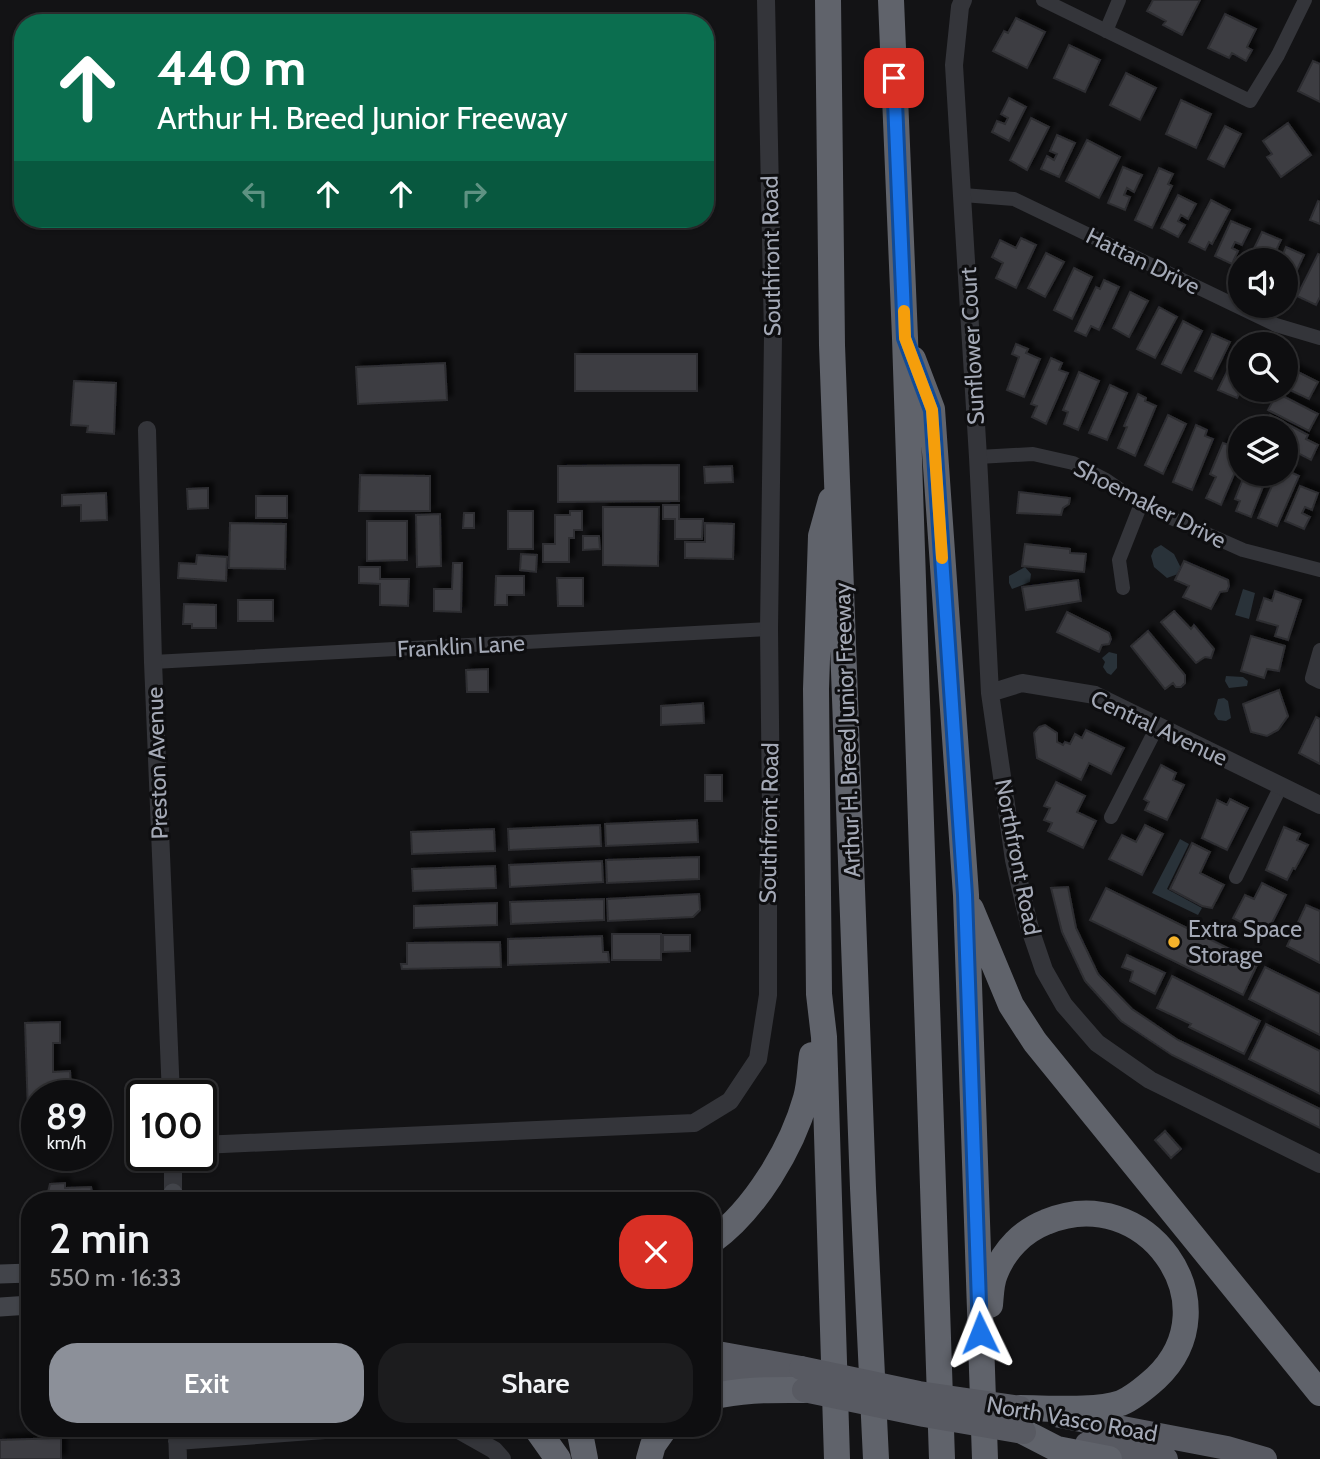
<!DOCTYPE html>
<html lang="en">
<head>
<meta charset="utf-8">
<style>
  body { margin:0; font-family:Cabin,sans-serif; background:#1c1c1e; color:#f1f3f6; height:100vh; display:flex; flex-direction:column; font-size:26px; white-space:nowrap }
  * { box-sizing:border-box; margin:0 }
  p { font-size:23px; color:#9b9c9f }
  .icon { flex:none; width:38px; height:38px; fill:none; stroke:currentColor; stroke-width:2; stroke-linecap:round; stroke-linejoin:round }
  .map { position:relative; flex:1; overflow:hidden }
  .panel { position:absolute; left:21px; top:1192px; width:700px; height:245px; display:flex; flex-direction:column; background:#0e0e10; border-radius:28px; box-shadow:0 2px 5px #0004,0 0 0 2px #2e2e30 }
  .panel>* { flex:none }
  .top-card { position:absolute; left:14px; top:14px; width:700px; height:214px; border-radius:28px; box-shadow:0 2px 5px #0004,0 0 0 2px #2e2e30; background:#0b6e4f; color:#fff; overflow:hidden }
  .controls { position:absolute; left:1228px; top:248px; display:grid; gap:14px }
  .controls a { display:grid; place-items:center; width:70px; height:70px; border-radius:50%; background:#0e0e10; box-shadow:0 2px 5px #0004,0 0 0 2px #2e2e30; font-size:35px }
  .speed { position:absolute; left:21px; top:1080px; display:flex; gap:14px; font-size:35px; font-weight:700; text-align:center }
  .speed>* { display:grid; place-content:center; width:91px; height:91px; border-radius:50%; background:#0e0e10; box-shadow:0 2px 5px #0004,0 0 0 2px #2e2e30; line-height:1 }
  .speed small { font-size:18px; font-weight:400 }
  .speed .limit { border:4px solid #111; border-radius:10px; background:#fff; color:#111 }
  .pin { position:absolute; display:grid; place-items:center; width:60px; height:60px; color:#fff; margin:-30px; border-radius:14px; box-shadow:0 4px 10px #0006 }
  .me { position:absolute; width:77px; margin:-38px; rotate:358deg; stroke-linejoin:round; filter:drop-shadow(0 0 5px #0008) }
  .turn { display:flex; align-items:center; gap:24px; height:147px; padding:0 28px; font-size:32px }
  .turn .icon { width:91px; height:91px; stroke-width:2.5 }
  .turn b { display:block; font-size:49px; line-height:60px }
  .lanes { display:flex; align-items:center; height:66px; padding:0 28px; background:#0003; justify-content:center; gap:35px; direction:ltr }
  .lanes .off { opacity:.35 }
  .round { display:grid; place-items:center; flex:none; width:74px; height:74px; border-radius:28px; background:#1c1c1e }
  .overview { display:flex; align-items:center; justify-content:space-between; height:119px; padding:0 28px }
  h1 { font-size:42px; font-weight:600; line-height:52px }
  .button { display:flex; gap:14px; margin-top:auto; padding:14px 28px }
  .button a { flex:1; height:80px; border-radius:28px; background:#8c9099; color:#fff; font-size:28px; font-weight:600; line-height:80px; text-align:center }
  .button a+a { background:#1c1c1e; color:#f1f3f6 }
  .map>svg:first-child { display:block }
  .water { fill:#293239 }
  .building { fill:#3d3e42; stroke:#2d2d31; stroke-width:2; filter:url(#shadow) }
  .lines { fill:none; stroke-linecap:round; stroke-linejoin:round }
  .minor { stroke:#34353a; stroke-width:14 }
  .tertiary { stroke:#34353a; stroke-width:18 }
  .secondary { stroke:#42444a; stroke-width:19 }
  .trunk { stroke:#585a62; stroke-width:24 }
  .motorway { stroke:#60636b; stroke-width:26 }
  .trunk-bridge { stroke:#585a62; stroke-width:24 }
  .route-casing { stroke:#114b97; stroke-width:18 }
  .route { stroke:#1a73e8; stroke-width:12 }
  .slow { stroke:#f59e0b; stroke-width:12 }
  .poi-dot { fill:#f5b32b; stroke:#0e0e10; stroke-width:2.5 }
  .labels { text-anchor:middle; stroke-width:6; stroke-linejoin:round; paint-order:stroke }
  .street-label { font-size:23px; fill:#a4a9b6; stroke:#0e0e10 }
  .poi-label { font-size:23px; fill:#a4a9b6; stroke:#0e0e10; text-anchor:start }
</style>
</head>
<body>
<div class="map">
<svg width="1320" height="1459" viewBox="0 0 1320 1459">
  <defs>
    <filter id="shadow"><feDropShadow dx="5" dy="-5" stdDeviation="2" flood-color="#0009"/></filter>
  </defs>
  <rect width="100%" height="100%" fill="#131315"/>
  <path class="water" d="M1161,545L1174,554L1181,568L1178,574L1167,578L1154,567L1151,556L1154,549Z
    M1025,567L1031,574L1030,582L1012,589L1009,583V576Z
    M1243,589L1255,593L1249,619L1235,615Z
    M1109,652L1117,654V668L1111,675L1107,673L1103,667L1105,662L1102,658Z
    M1226,676L1243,677L1248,681L1247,686L1229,688L1225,681Z
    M1224,698L1228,701L1231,718L1226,721L1218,720L1214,714L1218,699Z
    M1180,839L1189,844L1167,889L1202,908L1198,915L1152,893Z"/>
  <path class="building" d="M1153,0H1200L1182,35L1163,25L1166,21L1147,11Z
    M1225,14L1256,29L1247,47L1252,50L1246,61L1232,53L1229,58L1208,48Z
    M1016,18L1045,32L1027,68L993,51L1004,31L1008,33Z
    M1069,45L1100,60L1085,92L1054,78Z
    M1313,61L1320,64V102L1298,91Z
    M1126,73L1156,88L1140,120L1110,105Z
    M1009,98L1026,107L1009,141L992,132L997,121L1005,124L1008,118L1001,114Z
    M1181,100L1211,114L1196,148L1166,134Z
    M1031,118L1049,127L1027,170L1010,160Z
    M1288,123L1311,155L1281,177L1267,157L1272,154L1263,141Z
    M1225,126L1241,134L1224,167L1208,159Z
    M1057,135L1075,143L1059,177L1041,169L1047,156L1054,160L1057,154L1050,151Z
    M1087,140L1120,157L1099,198L1066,181Z
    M1123,167L1142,175L1134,192L1127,188L1124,195L1130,197L1125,210L1108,203Z
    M1159,168L1173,174L1168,184L1172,186L1152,228L1135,220Z
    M1178,195L1196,204L1188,219L1181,215L1178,221L1185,225L1178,237L1161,228Z
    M1211,200L1230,210L1212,244L1209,242L1205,250L1189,242Z
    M1318,201L1320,202V224L1310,220Z
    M1231,221L1250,229L1242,245L1235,242L1232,248L1238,251L1232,264L1215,256Z
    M1262,232L1281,240L1271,261H1248Z
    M1021,238L1036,245L1016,288L996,278L1003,263L992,257L1000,240L1016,248Z
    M1286,247L1304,255L1296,272L1289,268L1286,274L1293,277L1287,290H1286V261H1280Z
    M1046,253L1064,262L1045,297L1028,288Z
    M1318,254L1320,255V297L1316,305L1297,296Z
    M1074,268L1092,277L1072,319L1054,310Z
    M1104,280L1119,287L1099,330L1091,326L1086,336L1075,331L1096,287L1100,289Z
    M1130,292L1148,301L1129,337L1113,328Z
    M1159,307L1177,317L1155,358L1137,349Z
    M1183,321L1202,331L1181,373L1162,364Z
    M1212,334L1230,342L1212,379L1195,371Z
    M1016,344L1028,349L1026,353L1040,359L1024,397L1007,390L1019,357L1012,354Z
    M1239,347L1241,348V390L1237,398L1218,390Z
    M575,354H697V391H575Z
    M1051,358L1062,363L1059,370L1068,373L1046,424L1032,417L1037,406L1031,404Z
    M445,363L447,400L358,404L356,367Z
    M1286,366L1318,382L1309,399L1286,388Z
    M1079,372L1099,381L1078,430L1064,424L1068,412L1063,410Z
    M74,381L116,383L114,434L87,432L88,426L71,425Z
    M1110,385L1127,393L1107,440L1089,433Z
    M1277,393L1318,414L1309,431L1268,410Z
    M1138,394L1146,398L1145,401L1156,406L1135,456L1118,448L1127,427L1124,426Z
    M1168,415L1186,424L1163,474L1145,465Z
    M1270,415L1308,435L1306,439L1318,445L1311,460L1286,447V429H1263Z
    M1196,425L1207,430L1205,436L1213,439L1192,490L1173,482Z
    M1223,443L1232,446L1230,451L1241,455V458L1221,505L1206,498L1216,477L1210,474Z
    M679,465V501L558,502V466Z
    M732,466L733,482L705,483L704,467Z
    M1286,470L1299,476L1277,526L1258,518L1277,474H1286Z
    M1245,474H1268L1251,517L1236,511L1240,501L1235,499Z
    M360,475L430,476V511H359Z
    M1300,486L1318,493L1312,510L1305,507L1302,513L1310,517L1304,529L1285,521Z
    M208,488V508L188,509L187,489Z
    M1019,492L1070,498L1069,504L1063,508L1061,515L1017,513Z
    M106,493L107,520L81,521V505L62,506V495Z
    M256,496H287V518H256Z
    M663,505H679V519H703L702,539H675V519H663Z
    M603,507H659L658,566L603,565Z
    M508,511H533V549H508Z
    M570,511H582V530H574V538H569V562H543V544H555V515H570Z
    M464,513H474V528H463Z
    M440,514L441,566L417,567L416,515Z
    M367,521H407V560L367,561Z
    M230,523L286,524L285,569L229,568Z
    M705,523L734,524L733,559L685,558V542H705Z
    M583,536H599L600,549L583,550Z
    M1025,544L1070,549V553L1086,554L1084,572L1022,566Z
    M521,554L537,555L536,572L520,570Z
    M197,555L227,557L226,581L178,578L179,563L196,564Z
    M1184,561L1228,580L1229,586L1227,591L1220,592L1211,609L1183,597L1189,586L1175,580Z
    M453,563H462L461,612L434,611V589H452Z
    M359,567H380V579H409L408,606L380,605V584L359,583Z
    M496,576H524V595H507V605H495Z
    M557,578H583V606H558Z
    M1078,580L1081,601L1026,610L1022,587Z
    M1275,591L1301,600L1288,640L1275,636L1278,626L1257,620L1264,598L1272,601Z
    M238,600H273V621H238Z
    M184,604L216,605V628H192V624H183Z
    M1174,611L1191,629L1194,625L1214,649L1211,658L1205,657L1196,663L1161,622Z
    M1067,612L1109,633L1111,639L1109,644L1102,645L1099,652L1057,632Z
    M1148,631L1185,675V683L1181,687H1176L1173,683L1165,689L1131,646Z
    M1251,636L1285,646L1279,671L1267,669L1264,678L1241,671Z
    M488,669V692H467L466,670Z
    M1279,690L1288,716L1278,730L1267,736L1251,732L1243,704Z
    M703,703L704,723L661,725V706Z
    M1316,717L1320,719V764L1299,753Z
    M1045,725L1057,733V742L1063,745L1065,742L1070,744L1075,734L1082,738L1086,730L1124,748L1111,774L1089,763L1081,780L1037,758L1034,733L1039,727Z
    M1161,765L1176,773L1173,780L1184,785L1167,820L1145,810L1149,802L1144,799Z
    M705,775H722V801H705Z
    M1056,782L1085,796L1077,812L1096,821L1083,848L1048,831L1052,823L1044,820L1050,808L1044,806Z
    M1230,799L1248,808L1227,850L1202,838L1217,800L1227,805Z
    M697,820L698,842L606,846L605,824Z
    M600,825L601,846L509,850L508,829Z
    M1145,825L1163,834L1142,875L1109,859L1122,835L1136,842Z
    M1284,827L1300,834L1297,840L1308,845L1295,869L1293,868L1287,880L1266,870Z
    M494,829L495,851L412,854L411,832Z
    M1192,843L1210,852L1200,873L1224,885L1212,908L1202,906L1170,889Z
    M699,857V879L607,883L606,860Z
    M602,861L603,882L510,887L509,865Z
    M495,866L496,888L413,891L412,869Z
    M1262,883L1286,895L1266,935L1233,918L1245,895L1254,899Z
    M1068,887L1076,928L1098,974L1132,1009L1178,1040L1320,1109V1128L1172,1055L1121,1021L1085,981L1062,932L1051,888Z
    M1106,888L1258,963L1243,995L1090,920Z
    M699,894L700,910L693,917L608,921L607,899Z
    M604,899V920L511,924L510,902Z
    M497,903V925L414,928V906Z
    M1306,905L1320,911V963L1287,946Z
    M612,934H661V960H612Z
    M663,935H690V951L663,952Z
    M602,936L603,952H608L609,962L508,965V939Z
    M500,942L501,967L402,969L401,964H407V943Z
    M1127,955L1165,973L1155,994L1130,981L1133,971L1122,967Z
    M1265,967L1320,994V1035L1249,999Z
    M1172,976L1260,1021L1244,1054L1189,1027L1191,1024L1157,1008Z
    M60,1022V1043H53V1072L70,1071L71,1087H56V1096H37V1143H29L25,1023Z
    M1266,1024L1320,1051V1094L1249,1059Z
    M1165,1131L1181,1149L1171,1158L1155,1140Z
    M65,1183V1188L91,1187L94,1200H46L50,1184Z
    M61,1438V1459H0V1440Z"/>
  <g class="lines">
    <path class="minor" d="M1043,0L1250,101L1278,55L1305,0
      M1106,31L1119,0
      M963,195L1014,199L1276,325L1320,338
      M978,457L1033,454L1073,463L1106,480L1141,504L1180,522L1243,550L1320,570
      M1123,588L1119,560L1141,504
      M1320,650L1312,678L1320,682
      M153,662L769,629
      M1111,817L1158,725
      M1236,877L1281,786"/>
    <path class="tertiary" d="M963,0L960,7L954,65L978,457L990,693L1014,860L1030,929L1044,970L1064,1005L1097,1043L1150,1080L1320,1164
      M147,430L153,662L171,1096
      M990,693L1022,683L1095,695L1320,805
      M201,1145L694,1123L730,1101L758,1059L768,995V899L771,812L769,629L773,336L766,0
      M173,1155V1193
      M177,1428L178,1459
      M455,1428L494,1450L502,1459
      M177,1441L352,1428"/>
    <path class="secondary" d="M170,1200L173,1193
      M0,1274L30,1273
      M0,1307L30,1305"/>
    <path class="trunk" d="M712,1352L801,1368
      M712,1372L777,1385
      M1060,1416L1227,1448L1265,1459
      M1087,1444L1166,1459"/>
    <path class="motorway" d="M828,0L832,345L863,1188L876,1459
      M891,0L905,338L942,1459
      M913,359L932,409L966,895L985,1459
      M831,500L821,536L816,689L819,994L824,1037L837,1459
      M971,909L1011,1005L1035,1042L1320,1393
      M712,1241C755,1210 792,1148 806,1098C810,1084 810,1068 812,1055
      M990,1305C991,1295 991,1283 995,1274C1004,1250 1023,1231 1046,1222C1145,1180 1234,1304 1156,1378C1146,1387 1133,1398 1121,1403C1095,1412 1048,1408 1020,1408
      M712,1397C742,1389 774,1390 804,1390
      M536,1428L558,1459
      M579,1428L585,1459
      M1024,1432L1057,1449L1109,1459
      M649,1459L653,1445L665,1428"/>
    <path class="trunk-bridge" d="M801,1368L919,1393L1020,1408
      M804,1390L924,1415L1024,1432"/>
  </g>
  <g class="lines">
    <defs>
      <path id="route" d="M894,78L905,338L932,410L965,895L980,1333"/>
    </defs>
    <use href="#route" class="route-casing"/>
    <use href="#route" class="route"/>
    <path class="slow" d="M904,311L905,338L932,410L942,558"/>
  </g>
  <circle class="poi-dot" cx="1174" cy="942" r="7"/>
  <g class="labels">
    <g class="street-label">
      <text transform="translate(771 256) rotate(-91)" y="8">Southfront Road</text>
      <text transform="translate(1143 261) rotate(26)" y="8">Hattan Drive</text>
      <text transform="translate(972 346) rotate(-93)" y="8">Sunflower Court</text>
      <text transform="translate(1150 504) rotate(27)" y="8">Shoemaker Drive</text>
      <text transform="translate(461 646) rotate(-3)" y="8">Franklin Lane</text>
      <text transform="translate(1159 728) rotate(25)" y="8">Central Avenue</text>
      <text transform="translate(847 730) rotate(-92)" y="8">Arthur H. Breed Junior Freeway</text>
      <text transform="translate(157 763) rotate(-92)" y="8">Preston Avenue</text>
      <text transform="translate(769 823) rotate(-89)" y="8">Southfront Road</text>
      <text transform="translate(1018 857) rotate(79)" y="8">Northfront Road</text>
      <text transform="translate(1072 1419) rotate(10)" y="8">North Vasco Road</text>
    </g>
    <g class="poi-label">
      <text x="1188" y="937">Extra Space<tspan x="1188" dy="26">Storage</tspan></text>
    </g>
  </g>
</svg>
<div class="controls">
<a><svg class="icon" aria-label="sound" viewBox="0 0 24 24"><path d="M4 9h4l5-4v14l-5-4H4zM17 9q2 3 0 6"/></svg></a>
<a><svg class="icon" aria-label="search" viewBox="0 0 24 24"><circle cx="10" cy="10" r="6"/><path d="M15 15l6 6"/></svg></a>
<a><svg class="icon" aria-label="layers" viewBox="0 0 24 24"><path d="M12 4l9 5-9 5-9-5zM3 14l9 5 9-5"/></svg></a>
</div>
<div class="speed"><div>89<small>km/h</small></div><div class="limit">100</div></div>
<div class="pin" style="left:894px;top:78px;background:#d93025"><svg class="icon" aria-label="arrive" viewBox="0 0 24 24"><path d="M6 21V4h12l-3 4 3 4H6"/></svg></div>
<svg class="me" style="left:980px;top:1333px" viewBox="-20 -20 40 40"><path d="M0-17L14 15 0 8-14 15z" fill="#1a73e8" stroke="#fff" stroke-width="4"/></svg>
<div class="top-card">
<div class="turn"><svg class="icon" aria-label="ahead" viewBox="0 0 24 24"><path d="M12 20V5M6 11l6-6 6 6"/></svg><div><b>440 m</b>Arthur H. Breed Junior Freeway</div></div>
<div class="lanes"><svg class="icon off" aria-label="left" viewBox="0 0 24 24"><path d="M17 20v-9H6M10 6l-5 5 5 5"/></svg><svg class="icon" aria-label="ahead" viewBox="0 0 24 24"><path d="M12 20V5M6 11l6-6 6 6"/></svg><svg class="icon" aria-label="ahead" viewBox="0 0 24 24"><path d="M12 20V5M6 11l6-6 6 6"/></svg><svg class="icon off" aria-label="right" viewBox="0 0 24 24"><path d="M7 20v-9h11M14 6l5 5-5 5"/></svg></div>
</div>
<section class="panel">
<div class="overview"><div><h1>2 min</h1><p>550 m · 16:33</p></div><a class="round" style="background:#d93025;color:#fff"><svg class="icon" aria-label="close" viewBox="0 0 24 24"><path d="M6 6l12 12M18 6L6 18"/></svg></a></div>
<div class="button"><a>Exit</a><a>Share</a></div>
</section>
</div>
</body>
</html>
